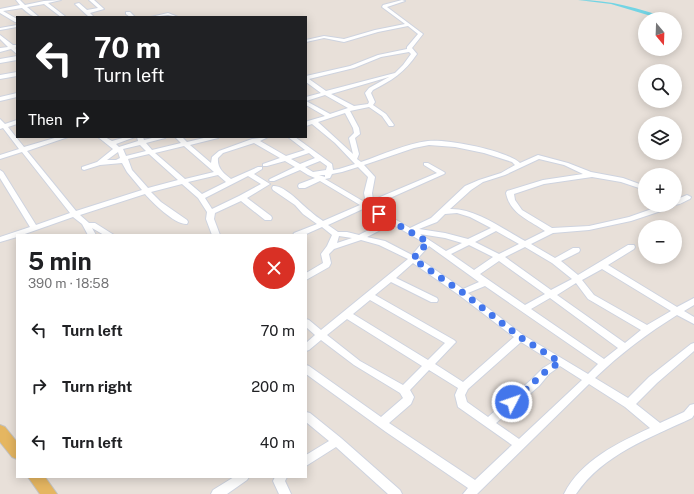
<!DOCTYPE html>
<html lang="en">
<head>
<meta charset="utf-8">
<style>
  body { margin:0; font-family:"Public Sans",sans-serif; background:#f2f2f2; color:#202124; height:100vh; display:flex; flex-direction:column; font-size:15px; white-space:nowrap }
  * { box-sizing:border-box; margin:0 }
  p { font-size:13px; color:#757577 }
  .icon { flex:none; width:22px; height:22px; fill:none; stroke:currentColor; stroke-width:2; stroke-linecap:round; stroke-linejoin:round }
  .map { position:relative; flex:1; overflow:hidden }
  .sheet { position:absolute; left:16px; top:234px; width:291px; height:244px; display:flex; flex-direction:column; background:#fff; border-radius:0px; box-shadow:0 2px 10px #0003 }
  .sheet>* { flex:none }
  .hud { position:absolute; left:16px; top:16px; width:291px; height:122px; border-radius:0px; box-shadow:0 2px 10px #0003; background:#202124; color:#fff; overflow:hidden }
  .needle { width:26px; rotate:161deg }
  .fabs { position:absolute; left:638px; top:12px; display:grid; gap:8px }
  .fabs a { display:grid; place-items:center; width:44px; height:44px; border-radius:50%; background:#fff; box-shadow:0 2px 10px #0003; font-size:20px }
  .pin { position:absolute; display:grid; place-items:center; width:34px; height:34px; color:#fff; margin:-17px; border-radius:8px; box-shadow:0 2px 6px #0006 }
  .me { position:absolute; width:44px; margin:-22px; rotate:49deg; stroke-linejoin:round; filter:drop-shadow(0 0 3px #0008) }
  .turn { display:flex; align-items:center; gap:14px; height:84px; padding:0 12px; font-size:18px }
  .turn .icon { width:52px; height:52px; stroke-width:2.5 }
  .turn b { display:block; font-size:28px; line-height:34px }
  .then { display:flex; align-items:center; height:38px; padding:0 12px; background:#0003; gap:8px; font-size:15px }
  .round { display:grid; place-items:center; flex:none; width:42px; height:42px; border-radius:21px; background:#f2f2f2 }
  .headline { display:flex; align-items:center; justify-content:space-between; height:68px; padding:0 12px }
  h1 { font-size:24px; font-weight:700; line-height:30px }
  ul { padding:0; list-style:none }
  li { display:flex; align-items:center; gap:12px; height:56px; padding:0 12px }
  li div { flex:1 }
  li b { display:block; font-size:15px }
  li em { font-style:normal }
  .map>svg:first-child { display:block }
  .water { fill:#72d4e4 }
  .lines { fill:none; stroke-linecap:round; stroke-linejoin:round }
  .minor-casing { stroke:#ced3df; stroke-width:2 }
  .major-casing { stroke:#c2c2c2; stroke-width:2 }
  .minor { fill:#fff; fill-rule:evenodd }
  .major { fill:#e5b661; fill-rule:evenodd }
  .route { stroke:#4376eb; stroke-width:7; stroke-dasharray:0 12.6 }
</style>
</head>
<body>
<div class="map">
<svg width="694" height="494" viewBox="0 0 694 494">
  <rect width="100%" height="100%" fill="#e8e0d9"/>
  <path class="water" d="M578,0C610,0 639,8 670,19H661L611,4Z"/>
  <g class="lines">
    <defs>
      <path id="minor" d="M16,0H20L25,5L44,1L61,0L48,3L66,17H61L44,4L27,7L39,17C32,17 28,13 22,8L3,11L17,19V22H15L0,13V9L20,5Z
        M89,0H94L104,9L90,13L94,17H89L75,4L79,3L87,10L98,8Z
        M402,0L405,1L387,7L423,34L412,48L417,54C405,72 391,81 373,90L371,93L375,102L373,105L386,114L394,125L393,126H389L382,116L369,107L350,111L359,128L360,134L355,138L359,154L357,159L361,162C382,155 407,143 428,141C448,139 505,150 520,163L538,155L568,163L591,172L623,178L645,186V190L621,182L592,177L544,184L514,194L515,200L522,210L552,228L589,226L629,217L663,205H674L673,207L631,221L589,230L553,233L531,244L555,258L573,248H579L580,250L579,252L561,261L578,275L628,245H634L635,247L634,249L608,265L677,307L694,298V305L684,311L694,317V324L677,315C648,333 620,354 595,378L628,398L649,377L691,344L694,343V351L657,383L636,404L660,423L684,412L690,405L694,404V415L692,418C650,438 603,454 576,494H564C581,460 618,443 650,428L625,407L589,384L477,494H463L468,488L386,432L306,374V365L309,366L381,417L403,398L400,393L354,365L321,340L309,350L306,351V343L315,335L306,327V319L309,320L321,330L408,259L379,245L361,240L334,249L329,254L331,263L329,267L306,280V273L323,263L321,254L327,246L332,235L322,227L304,235H293L294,233L317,224L303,214L295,205L273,190L272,188L273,186C285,185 302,205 310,211C314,215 319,218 323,221L360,205L320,181L305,188H299L298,186L299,184L315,178L308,175L300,170L274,181H270L269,180L270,179L295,167L285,161L267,166H263V164L280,158L254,143L223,153L218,158C217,168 223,173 231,179L258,167H262V169L254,174L270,184L247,198L271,216L272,218L271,220H265L241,201L215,213L214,219L220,235H212L206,219L207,212L198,198L182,184L151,192L161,202L187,220L188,222L187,224C175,225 152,202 145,194L80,215L89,223H95L114,235H104L92,228L96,235H88L82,224L73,217L22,235H17V237L0,242V237L30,227L0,178V170L3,172L36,225L70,213L22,152L0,159V155L19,149L3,128L0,129V119L5,124L17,120V124L8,127L24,147L58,137H68L27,151L76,211L142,190L127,172L122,163L100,165L84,170L82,169V167L97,162L113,149L98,137H105L112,141L126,137H135L116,144L119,147L138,141L137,137H143L144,140L156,137H166L165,138L146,143L152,150L181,143L175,137H182L187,142L208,137H219L218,138L190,145L211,163L212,157L219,151L252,139L268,137L260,141L286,156L305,150L288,137H295L332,164L333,170L339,169L355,164L335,143L312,124L306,126V122L308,121L325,116L306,105V101L330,114L348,108L325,95L306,101V97L321,93L306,82V76L350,66L378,55L407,49V47L418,34L408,26L378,32L344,42L324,38L306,42V40L324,36L344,39L375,30L405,24L382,7L383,5ZM409,52L411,54L403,65L395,73L326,91L309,79L354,68L381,57ZM389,77L369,88L365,93L369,102L368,104L354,106L331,94ZM345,113L353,128L354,133L349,138L353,154L318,122ZM140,145L146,151L126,156L123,149ZM429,145L455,147L484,153L512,162L515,165L501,173L479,180L465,186L431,218L410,228L372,206L444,174L445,173L444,172L428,163H424V165L437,173L373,200L372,193L375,177L364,165L414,148ZM184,146L214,172L185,179L155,153ZM118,152L120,158L116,160H107ZM309,153L315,158L300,164L291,159ZM149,154L178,180L148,188L132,170L128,159ZM539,159L564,165L583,174L543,180L507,191L506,193C510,214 529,220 545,231L525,241C503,229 475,208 450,209L471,190L483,182L505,175ZM320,161L327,166L326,170L313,172L305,167ZM358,167L368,177L364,193L366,203L325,179L330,178L332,174L342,172ZM218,175L226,182L202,194L188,182ZM319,175H325V177ZM248,176L261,184L239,196L212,209L205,198ZM365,208L386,221L359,235L347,232H338L328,225ZM457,213L470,217L491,228L468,239L445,233L419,229L437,222L445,214ZM392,224L423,242L412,255L385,241L367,237ZM496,231L519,244L499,254L475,242ZM420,234L445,238L462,243L446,251ZM339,236L352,238L337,243ZM469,245L493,257L474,270L451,254ZM429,246L479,282L463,289L418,258ZM525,247L552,263L572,279L551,290L505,257ZM499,261L545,294L525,305L480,274ZM413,263L459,295L514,337L463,382L435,364L454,344L456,342L454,340L375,295L391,282L431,302H437L438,300L437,298L396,278ZM602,269L671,311L647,325L594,295L582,280ZM576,283L588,299L641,330L625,343L557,295ZM485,286L598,364L588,374L523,335L468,293ZM550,298L618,348L604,359L531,309ZM370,300L445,343L428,360L353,314ZM347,319L422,366L403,385L360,361L327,335ZM521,342L553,362L543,368L531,380L488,417L467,402L465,395L468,389ZM560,366L582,380L519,439L496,423L539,386L549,374ZM429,370L458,388L455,395L458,407L512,445L475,480L389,423L411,404L414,397L410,390Z
        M126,12H130L135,17H130L126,14Z
        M168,13L178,17L168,15L151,17Z
        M17,25V27L0,30V28Z
        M0,35L13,45H17V47L15,48L17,49V54L11,49L0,52V48L8,47L0,39Z
        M17,56V60L0,63V59Z
        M17,72V76L0,79V75Z
        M17,93V97L0,101V97Z
        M687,195L691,197L690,199C685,201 680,205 674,205L675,200Z
        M306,412L310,413L341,438L400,490L402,494H388L336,447L306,466V455L329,441L306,422Z
        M234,477H249L247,480L227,494H211L213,490Z
        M275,477H287L285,481L291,494H279L273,481Z"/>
      <path id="major" d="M0,425L5,427L17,442V459L12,457L0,442Z
        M28,477H45L57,494H40Z"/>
    </defs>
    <use href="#minor" class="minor-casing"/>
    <use href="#major" class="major-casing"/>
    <use href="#minor" class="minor"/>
    <use href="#major" class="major"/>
  </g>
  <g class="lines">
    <path class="route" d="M379,214L428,242L413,259L462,292L520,337L560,362L546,371L512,402"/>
  </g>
</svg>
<div class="fabs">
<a><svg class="needle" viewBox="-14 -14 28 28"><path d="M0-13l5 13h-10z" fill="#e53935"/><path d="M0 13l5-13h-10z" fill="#757577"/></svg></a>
<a><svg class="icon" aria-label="search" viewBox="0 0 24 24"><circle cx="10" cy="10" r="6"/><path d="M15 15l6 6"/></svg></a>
<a><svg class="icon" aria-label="layers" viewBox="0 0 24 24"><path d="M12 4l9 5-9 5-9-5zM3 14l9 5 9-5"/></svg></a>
<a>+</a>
<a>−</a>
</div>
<div class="pin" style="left:379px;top:214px;background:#d93025"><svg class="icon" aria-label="arrive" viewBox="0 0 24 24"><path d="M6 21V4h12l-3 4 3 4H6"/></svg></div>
<svg class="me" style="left:512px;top:402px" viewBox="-20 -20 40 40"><circle r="17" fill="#4376eb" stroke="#fff" stroke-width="3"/><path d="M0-11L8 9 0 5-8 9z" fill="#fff"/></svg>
<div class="hud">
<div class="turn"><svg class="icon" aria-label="left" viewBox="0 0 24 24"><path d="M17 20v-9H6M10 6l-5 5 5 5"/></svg><div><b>70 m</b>Turn left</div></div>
<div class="then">Then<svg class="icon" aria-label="right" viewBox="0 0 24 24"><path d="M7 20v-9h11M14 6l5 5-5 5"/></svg></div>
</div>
<section class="sheet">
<div class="headline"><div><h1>5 min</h1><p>390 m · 18:58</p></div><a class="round" style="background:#d93025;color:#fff"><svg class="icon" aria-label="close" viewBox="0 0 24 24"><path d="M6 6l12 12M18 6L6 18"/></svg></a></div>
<ul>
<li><svg class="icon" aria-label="left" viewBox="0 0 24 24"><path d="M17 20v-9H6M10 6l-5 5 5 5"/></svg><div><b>Turn left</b></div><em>70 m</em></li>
<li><svg class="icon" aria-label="right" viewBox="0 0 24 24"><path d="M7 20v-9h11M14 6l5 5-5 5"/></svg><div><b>Turn right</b></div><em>200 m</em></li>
<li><svg class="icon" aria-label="left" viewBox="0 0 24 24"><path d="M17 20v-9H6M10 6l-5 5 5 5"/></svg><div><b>Turn left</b></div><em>40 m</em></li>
</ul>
</section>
</div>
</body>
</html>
